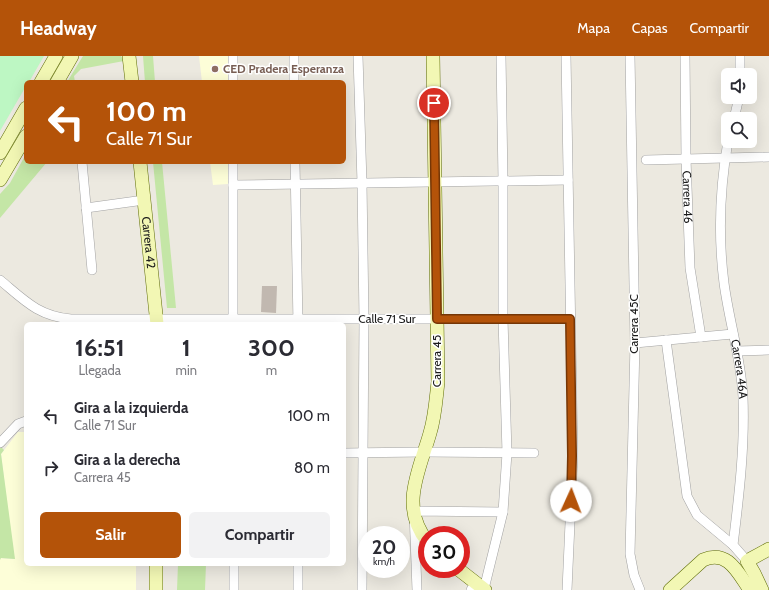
<!DOCTYPE html>
<html lang="es">
<head>
<meta charset="utf-8">
<style>
  body { margin:0; font-family:Cabin,sans-serif; background:#f2f2f3; color:#2b2b33; height:100vh; display:flex; flex-direction:column; font-size:15px; white-space:nowrap }
  * { box-sizing:border-box; margin:0 }
  p { font-size:13px; color:#7c7c81 }
  .icon { flex:none; width:22px; height:22px; fill:none; stroke:currentColor; stroke-width:2; stroke-linecap:round; stroke-linejoin:round }
  .map { position:relative; flex:1; overflow:hidden }
  .sheet { position:absolute; left:24px; top:266px; width:322px; height:244px; display:flex; flex-direction:column; background:#fff; border-radius:6px; box-shadow:0 4px 16px #0002 }
  .sheet>* { flex:none }
  .top-card { position:absolute; left:24px; top:24px; width:322px; height:84px; border-radius:6px; box-shadow:0 4px 16px #0002; background:#b45309; color:#fff; overflow:hidden }
  .controls { position:absolute; left:721px; top:12px; display:grid; gap:8px }
  .controls a { display:grid; place-items:center; width:36px; height:36px; border-radius:6px; background:#fff; box-shadow:0 4px 16px #0002; font-size:20px }
  .speed { position:absolute; left:358px; top:470px; display:flex; gap:8px; font-size:20px; font-weight:700; text-align:center }
  .speed>* { display:grid; place-content:center; width:52px; height:52px; border-radius:50%; background:#fff; box-shadow:0 4px 16px #0002; line-height:1 }
  .speed small { font-size:10px; font-weight:400 }
  .speed .limit { border:6px solid #d22; background:#fff; color:#111 }
  .pin { position:absolute; display:grid; place-items:center; width:34px; height:34px; color:#fff; margin:-17px; border:2px solid #fff; border-radius:50%; box-shadow:0 1px 4px #0007 }
  .me { position:absolute; width:44px; margin:-22px; rotate:2deg; stroke-linejoin:round; filter:drop-shadow(0 0 3px #0008) }
  .turn { display:flex; align-items:center; gap:14px; height:84px; padding:0 16px; font-size:18px }
  .turn .icon { width:52px; height:52px; stroke-width:2.5 }
  .turn b { display:block; font-size:28px; line-height:34px }
  .eta { display:flex; justify-content:space-evenly; align-items:center; height:68px; text-align:center }
  .eta b { font-size:24px; font-weight:700; line-height:28px }
  .button { display:flex; gap:8px; margin-top:auto; padding:8px 16px }
  .button a { flex:1; height:46px; border-radius:6px; background:#b45309; color:#fff; font-size:16px; font-weight:700; line-height:46px; text-align:center }
  .button a+a { background:#f2f2f3; color:#2b2b33 }
  ul { padding:0; list-style:none }
  li { display:flex; align-items:center; gap:12px; height:52px; padding:0 16px }
  li div { flex:1 }
  li b { display:block; font-size:15px }
  li em { font-style:normal }
  header { display:flex; align-items:center; gap:24px; box-sizing:border-box; height:56px; padding:0 20px; background:#b45309; color:#fff }
  header strong { font-size:19px }
  nav { display:flex; gap:22px; margin-inline-start:auto; font-size:14px }
  .map>svg:first-child { display:block }
  .education { fill:#fdfed8 }
  .grass { fill:#c4e6a6 }
  .park { fill:#bdf7c3 }
  .building { fill:#c1b8b0 }
  .lines { fill:none; stroke-linecap:round; stroke-linejoin:round }
  .street-casing { stroke:#a2a2a2; stroke-width:10 }
  .secondary-casing { stroke:#5f6d07; stroke-width:14 }
  .street { stroke:#fff; stroke-width:9 }
  .secondary { stroke:#f2f7b4; stroke-width:13 }
  .route-casing { stroke:#753606; stroke-width:10 }
  .route { stroke:#b45309; stroke-width:7 }
  .education-dot { fill:#8d6e63; stroke:#fff; stroke-width:1.5 }
  .labels { text-anchor:middle; stroke-width:3; stroke-linejoin:round; paint-order:stroke }
  .education-label { font-size:12px; font-weight:bold; fill:#785e54; stroke:#fff; text-anchor:start }
  .street-label { font-size:12px; fill:#1b1b1b; stroke:#fff }
</style>
</head>
<body>
<header>
<strong>Headway</strong>
<nav><a>Mapa</a><a>Capas</a><a>Compartir</a></nav>
</header>
<div class="map">
<svg width="769" height="534" viewBox="0 0 769 534">
  <rect width="100%" height="100%" fill="#ece9e0"/>
  <path class="education" d="M199,0H230L229,26H202Z
    M210,106H228V128L213,129Z
    M18,376H26V508H136V534H0V502L14,503L1,398Z"/>
  <path class="grass" d="M83,0H121L124,5L81,13L74,20L75,26H67Z
    M143,0H153L155,26H145Z
    M26,98V106H47L0,162V138L10,127Z
    M153,106H162L176,252H167Z
    M0,390L4,394L1,398L15,503L1,502L0,504Z
    M178,508H206L205,534H177Z"/>
  <path class="park" d="M0,0H44L29,26H26V30L0,75Z"/>
  <path class="building" d="M262,230H277L276,257L261,256Z"/>
  <g class="lines">
    <defs>
      <g id="street">
        <path d="M294,0V26"/>
        <path d="M358,0L362,127L364,263L362,534"/>
        <path d="M566,0L573,400L567,534"/>
        <path d="M630,0L635,287L630,498L634,519L640,534"/>
        <path id="s1" d="M685,0L686,103L690,212L701,281"/>
        <path d="M740,0V19"/>
        <path d="M233,26V0"/>
        <path d="M734,63L739,41"/>
        <path id="s2" d="M728,85C720,131 718,180 724,227C729,265 741,302 743,341C745,390 739,440 733,489L747,505"/>
        <path d="M646,104L769,101"/>
        <path d="M82,106L92,214"/>
        <path d="M233,106V268"/>
        <path d="M295,106L298,268"/>
        <path d="M233,129L568,124"/>
        <path d="M86,152L144,144"/>
        <path d="M0,224C24,244 38,260 71,263H570"/>
        <path d="M666,284L687,440L697,459L733,489"/>
        <path d="M635,287L733,278"/>
        <path d="M737,295L769,294"/>
        <path d="M0,387L18,368L26,365"/>
        <path d="M344,397L424,396L534,397"/>
        <path d="M234,508V534"/>
        <path d="M298,508V534"/>
        <path d="M484,533L503,456L507,397L503,263V125L501,0"/>
        <path d="M417,534L414,455L503,456"/>
        <path d="M471,534L475,527"/>
      </g>
      <g id="secondary">
        <path d="M129,0L132,26"/>
        <path d="M41,26L56,0"/>
        <path d="M57,26L72,0"/>
        <path d="M0,97L26,52"/>
        <path id="s3" d="M140,106L157,268"/>
        <path d="M0,124L26,80"/>
        <path d="M427,485C399,450 420,413 430,377C435,361 436,343 438,326L433,0"/>
        <path d="M458,513L485,534"/>
        <path d="M156,534V508"/>
        <path d="M670,534L703,504C728,493 738,517 750,534"/>
        <path d="M762,534L754,517L747,505L769,493"/>
      </g>
    </defs>
    <use href="#street" class="street-casing"/>
    <use href="#secondary" class="secondary-casing"/>
    <use href="#street" class="street"/>
    <use href="#secondary" class="secondary"/>
  </g>
  <g class="lines">
    <defs>
      <path id="route" d="M434,47L437,263H570L572,400L571,445"/>
    </defs>
    <use href="#route" class="route-casing"/>
    <use href="#route" class="route"/>
  </g>
  <circle class="education-dot" cx="215" cy="13" r="4"/>
  <g class="labels">
    <g class="education-label">
      <text x="223" y="17">CED Pradera Esperanza</text>
    </g>
    <g class="street-label">
      <text dy="4" stroke="none"><textPath href="#s1" startOffset="141">Carrera 46</textPath></text>
      <text dy="4" stroke="none"><textPath href="#s3" startOffset="81">Carrera 42</textPath></text>
      <text x="387" y="267">Calle 71 Sur</text>
      <text transform="translate(634 268) rotate(-90)" y="4">Carrera 45C</text>
      <text transform="translate(437 305) rotate(-90)" y="4">Carrera 45</text>
      <text dy="4" stroke="none"><textPath href="#s2" startOffset="230">Carrera 46A</textPath></text>
    </g>
  </g>
</svg>
<div class="controls">
<a><svg class="icon" aria-label="sound" viewBox="0 0 24 24"><path d="M4 9h4l5-4v14l-5-4H4zM17 9q2 3 0 6"/></svg></a>
<a><svg class="icon" aria-label="search" viewBox="0 0 24 24"><circle cx="10" cy="10" r="6"/><path d="M15 15l6 6"/></svg></a>
</div>
<div class="speed"><div>20<small>km/h</small></div><div class="limit">30</div></div>
<div class="pin" style="left:434px;top:47px;background:#d93025"><svg class="icon" aria-label="arrive" viewBox="0 0 24 24"><path d="M6 21V4h12l-3 4 3 4H6"/></svg></div>
<svg class="me" style="left:571px;top:445px" viewBox="-20 -20 40 40"><circle r="19" fill="#fff"/><path d="M0-13L10 11 0 6-10 11z" fill="#b45309"/></svg>
<div class="top-card">
<div class="turn"><svg class="icon" aria-label="left" viewBox="0 0 24 24"><path d="M17 20v-9H6M10 6l-5 5 5 5"/></svg><div><b>100 m</b>Calle 71 Sur</div></div>
</div>
<section class="sheet">
<div class="eta">
<div><b>16:51</b><p>Llegada</p></div>
<div><b>1</b><p>min</p></div>
<div><b>300</b><p>m</p></div>
</div>
<ul>
<li><svg class="icon" aria-label="left" viewBox="0 0 24 24"><path d="M17 20v-9H6M10 6l-5 5 5 5"/></svg><div><b>Gira a la izquierda</b><p>Calle 71 Sur</p></div><em>100 m</em></li>
<li><svg class="icon" aria-label="right" viewBox="0 0 24 24"><path d="M7 20v-9h11M14 6l5 5-5 5"/></svg><div><b>Gira a la derecha</b><p>Carrera 45</p></div><em>80 m</em></li>
</ul>
<div class="button"><a>Salir</a><a>Compartir</a></div>
</section>
</div>
</body>
</html>
